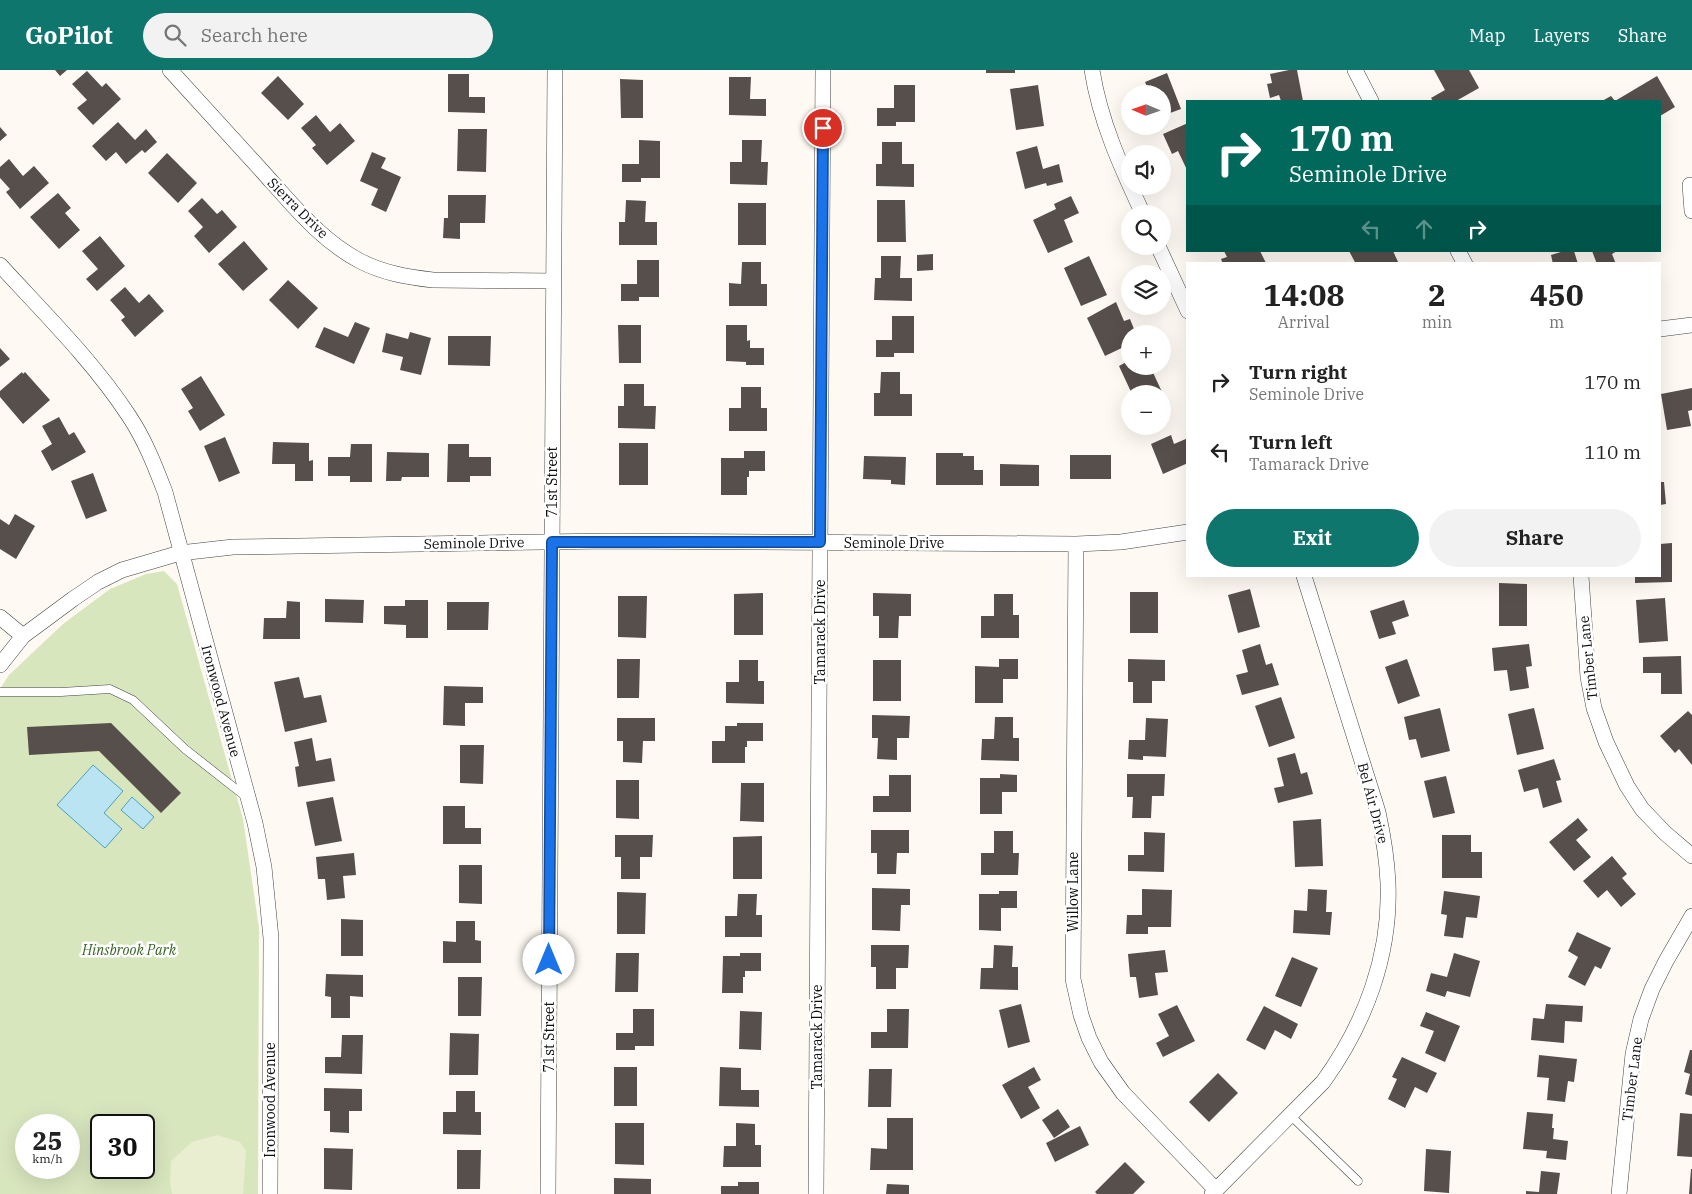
<!DOCTYPE html>
<html lang="en">
<head>
<meta charset="utf-8">
<style>
  body { margin:0; font-family:"IBM Plex Serif",serif; background:#f2f2f2; color:#222; height:100vh; display:flex; flex-direction:column; font-size:19px; white-space:nowrap }
  * { box-sizing:border-box; margin:0 }
  p { font-size:16px; color:#767676 }
  .icon { flex:none; width:28px; height:28px; fill:none; stroke:currentColor; stroke-width:2; stroke-linecap:round; stroke-linejoin:round }
  .map { position:relative; flex:1; overflow:hidden }
  .sheet { position:absolute; left:1186px; top:192px; width:475px; height:315px; display:flex; flex-direction:column; background:#fff; border-radius:0px; box-shadow:0 5px 20px #0002 }
  .sheet>* { flex:none }
  .banner { position:absolute; left:1186px; top:30px; width:475px; height:152px; border-radius:0px; box-shadow:0 5px 20px #0002; background:#00695c; color:#fff; overflow:hidden }
  .needle { width:32px; rotate:272deg }
  .controls { position:absolute; left:1121px; top:15px; display:grid; gap:10px }
  .controls a { display:grid; place-items:center; width:50px; height:50px; border-radius:50%; background:#fff; box-shadow:0 5px 20px #0002; font-size:25px }
  .speed { position:absolute; left:15px; top:1044px; display:flex; gap:10px; font-size:25px; font-weight:700; text-align:center }
  .speed>* { display:grid; place-content:center; width:65px; height:65px; border-radius:50%; background:#fff; box-shadow:0 5px 20px #0002; line-height:1 }
  .speed small { font-size:12px; font-weight:400 }
  .speed .limit { border:2px solid #111; border-radius:8px; background:#fff; color:#111 }
  .pin { position:absolute; display:grid; place-items:center; width:42px; height:42px; color:#fff; margin:-21px; border:2px solid #fff; border-radius:50%; box-shadow:0 1px 5px #0007 }
  .me { position:absolute; width:55px; margin:-28px; rotate:0deg; stroke-linejoin:round; filter:drop-shadow(0 0 4px #0008) }
  .turn { display:flex; align-items:center; gap:18px; height:105px; padding:0 20px; font-size:22px }
  .turn .icon { width:65px; height:65px; stroke-width:2.5 }
  .turn b { display:block; font-size:35px; line-height:42px }
  .lanes { display:flex; align-items:center; height:48px; padding:0 20px; background:#0003; justify-content:center; gap:25px; direction:ltr }
  .lanes .off { opacity:.35 }
  .eta { display:flex; justify-content:space-evenly; align-items:center; height:85px; text-align:center }
  .eta b { font-size:30px; font-weight:700; line-height:35px }
  .action { display:flex; gap:10px; margin-top:auto; padding:10px 20px }
  .action a { flex:1; height:58px; border-radius:30px; background:#0f766e; color:#fff; font-size:20px; font-weight:700; line-height:58px; text-align:center }
  .action a+a { background:#f2f2f2; color:#222 }
  ul { padding:0; list-style:none }
  li { display:flex; align-items:center; gap:15px; height:70px; padding:0 20px }
  li div { flex:1 }
  li b { display:block; font-size:19px }
  li em { font-style:normal }
  header { display:flex; align-items:center; gap:30px; box-sizing:border-box; height:70px; padding:0 25px; background:#0f766e; color:#fff }
  header strong { font-size:24px }
  nav { display:flex; gap:28px; margin-inline-start:auto; font-size:18px }
  .search { width:350px; height:45px; background:#f2f2f2; display:flex; align-items:center; gap:12px; box-sizing:border-box; padding:0 18px; border-radius:28px; color:#767676; font-size:19px }
  .map>svg:first-child { display:block }
  .green { fill:#d8e6be; fill-rule:evenodd }
  .pitch { fill:#e8eecf }
  .water { fill:#bbe4f2; stroke:#48a1c3 }
  .building { fill:#574f4c }
  .lines { fill:none; stroke-linecap:round; stroke-linejoin:round }
  .service-casing { stroke:#424242; stroke-width:9 }
  .minor-casing { stroke:#424242; stroke-width:16 }
  .service { stroke:#fff; stroke-width:8 }
  .minor { stroke:#fff; stroke-width:15 }
  .route-casing { stroke:#114b97; stroke-width:12 }
  .route { stroke:#1a73e8; stroke-width:9 }
  .labels { text-anchor:middle; stroke-width:5; stroke-linejoin:round; paint-order:stroke }
  .street-label { font-size:14px; fill:#0f0f0f; stroke:#fff }
  .park-label { font-size:14px; font-style:italic; fill:#396324; stroke:#fff }
</style>
</head>
<body>
<header>
<strong>GoPilot</strong>
<div class="search"><svg class="icon" aria-label="search" viewBox="0 0 24 24"><circle cx="10" cy="10" r="6"/><path d="M15 15l6 6"/></svg>Search here</div>
<nav><a>Map</a><a>Layers</a><a>Share</a></nav>
</header>
<div class="map">
<svg width="1692" height="1124" viewBox="0 0 1692 1124">
  <rect width="100%" height="100%" fill="#fefaf3"/>
  <path class="green" d="M164,501L177,514L243,749L259,858L258,1124H0V619L9,605L63,554L110,519L146,504ZM26,1055H69V1098H26ZM101,1055H144V1098H101Z"/>
  <path class="pitch" d="M217,1065L240,1072L246,1081L243,1124H172L170,1112L171,1091L192,1072Z"/>
  <path class="water" d="M93,695L123,721L104,743L122,759L105,778L57,735Z
    M132,727L154,747L143,759L121,740Z"/>
  <path class="building" d="M55,0H67L60,6Z
    M986,0H1015V3H986Z
    M1289,0H1297L1303,31H1281L1279,25L1270,28L1267,14L1272,13L1270,4Z
    M1434,0H1469L1479,18L1456,31H1433L1431,28L1445,20Z
    M87,1L102,17L106,13L121,29L93,55L77,38L87,30L72,14Z
    M1167,3L1181,39L1162,46V24H1150L1145,12Z
    M448,4H469V27H485V43L448,42Z
    M278,6L304,34L288,50L261,23Z
    M1657,6L1675,37L1660,46V31H1615Z
    M729,7H751L750,29H766V46L729,45Z
    M620,9L643,10V48H621Z
    M894,15H915V52H896V56H877V38H894Z
    M1038,15L1044,56L1016,60L1010,19Z
    M1611,26L1615,31H1602Z
    M316,45L330,62L340,53L355,71L327,95L312,78L316,75L301,58Z
    M118,52L135,70L146,59L157,72L145,83L142,80L126,94L116,82L106,91L92,76Z
    M1188,53V102L1178,81L1172,84L1163,64Z
    M0,57L7,65L0,71Z
    M458,59H487L486,102L457,101Z
    M639,70L660,71V108H641V112H622V94H639Z
    M742,70H762L761,92H768L767,115L730,114V92H742Z
    M882,72H902V94H914V117L876,116V94H882Z
    M1037,76L1043,99L1059,94L1063,112L1047,116L1046,113L1025,119L1016,82Z
    M372,82L386,88L381,98L401,107L386,142L371,135L378,119L360,111Z
    M167,83L197,113L178,133L148,103Z
    M9,89L23,106L34,96L49,113L20,139L6,122L10,119L0,108V97Z
    M58,123L71,138L65,143L80,160L59,179L30,147Z
    M448,125H486L485,153H460V169L443,168L444,148H448Z
    M1071,126L1079,143L1064,150L1073,172L1048,183L1033,150L1056,139L1054,134Z
    M202,128L217,144L222,140L237,157L209,183L194,166L203,157L188,141Z
    M626,130L646,131L645,152H657V175H619V152H625Z
    M877,130H905L906,172H877Z
    M738,133H766V175H738Z
    M100,166L125,196L97,221L86,209L98,199L82,181Z
    M244,171L268,199L243,221L218,194Z
    M1224,181H1260L1266,193L1223,194L1221,189L1227,187Z
    M1349,181H1393L1399,194H1356Z
    M1564,181H1574L1578,194H1553L1551,185Z
    M1592,181H1617L1612,184L1616,194H1597Z
    M933,184V200L917,201V185Z
    M881,186H901L900,208H912V231L874,230L875,208H881Z
    M1089,186L1107,225L1081,236L1064,198Z
    M637,190H659V227H639V231H621V214H637Z
    M742,192H761V214H767V236H729V213L741,214Z
    M288,210L318,238L298,259L269,230Z
    M125,217L139,233L149,224L164,241L135,267L121,250L125,247L110,230Z
    M1116,232L1124,251L1130,249L1136,264H1130V274L1105,286L1087,248Z
    M892,246H914V283H894V287H876V270H892Z
    M355,252L370,258L354,294L315,277L324,257L348,267Z
    M618,255H641V293H619Z
    M726,255H747V271L750,270V278H764V295H746V292L726,291Z
    M410,262L431,268L421,305L400,300L403,287L382,282L386,263L408,269Z
    M448,266H491L490,296L448,295Z
    M0,278L10,289L0,297Z
    M1130,290V296H1150L1162,322L1158,324H1132L1119,296Z
    M22,302L23,304L25,302L50,330L23,354L0,327V321Z
    M881,302H900V324H912V346H874V323H880Z
    M201,306L225,345L200,361L188,341L193,338L181,319Z
    M624,314H644V336H656L655,359L618,358V336H624Z
    M741,317H761V338H767V361H729V338H741Z
    M1692,318V340L1688,341L1691,356L1667,360L1661,324Z
    M59,347L69,365L74,362L86,382L52,401L41,381L52,374L42,356Z
    M1171,365L1174,374L1188,368V393L1163,404L1151,374Z
    M225,367L240,403L219,412L204,376Z
    M273,372L309,373V391L313,390V411H295V394H272Z
    M619,373H648V415H619Z
    M351,374H372V412H350V406H328V387H350Z
    M448,374H469V387H491V406H470V412H447Z
    M744,381H765V401H749V407H747V425H721V388H744Z
    M387,382L429,383V407H402L401,411H386Z
    M936,383H963V386H974V400H983V415H936Z
    M1070,385H1111V409H1070Z
    M864,386L906,387L905,415L891,414V410L863,409Z
    M1000,394L1039,395V416H1000Z
    M93,403L107,441L86,449L71,411Z
    M1660,412H1664L1666,434L1660,435Z
    M15,444L35,456L16,489L0,479V449L9,455Z
    M1672,473V512L1635,513V506H1660V474Z
    M1499,513L1527,514V556H1499Z
    M1250,519L1260,557L1238,563L1228,525Z
    M1130,522H1158V563H1130Z
    M763,523V565H734V524Z
    M873,523L911,524V546H899L898,568H879V546H873Z
    M994,524H1013V545H1019V568H981V546H994Z
    M618,526H647L646,568L618,567Z
    M1665,528L1668,571L1639,573L1636,530Z
    M325,529L364,530L363,553L325,552Z
    M405,530H428V568H406V555L384,554V536H405Z
    M1404,530L1409,546L1392,552L1396,564L1379,569L1370,541Z
    M287,531L300,532V569H263L264,548H286Z
    M447,532H489L488,560H447Z
    M1260,574L1266,595L1272,593L1279,615L1242,625L1236,605L1248,602L1242,580Z
    M1529,574L1532,596L1526,597L1529,618L1510,621L1507,600L1494,601L1492,578Z
    M1681,586L1682,624H1661V603H1643V587Z
    M617,589H640L639,628H617Z
    M999,589H1018V609H1003V633H975V596L999,597Z
    M1128,589L1165,590V611H1152V633H1133V612H1128Z
    M1407,589L1420,626L1398,634L1385,597Z
    M739,590H758V611H764V634L726,633V612H739Z
    M873,590H901V631H873Z
    M299,607L304,628L321,625L327,652L285,662L274,612Z
    M444,616L483,617V633H465V656L443,655Z
    M1281,627L1295,668L1269,677L1255,636Z
    M1440,638L1450,681L1421,688L1416,669L1409,670L1404,647Z
    M1534,638L1544,679L1517,685L1508,644Z
    M1688,641L1692,645V695L1679,679L1675,683L1660,666Z
    M872,645L910,646L909,668H897V690L877,689L878,668H872Z
    M995,647H1013V668H1019V691L981,690L982,669H994Z
    M617,648H655V671H643L642,693L623,692V671H617Z
    M1146,648L1168,649L1166,687L1143,686V690L1128,689L1129,670H1145Z
    M111,653L181,723L161,743L99,681L29,685L27,657Z
    M737,653H763V671H747V677H745V693H712V671H725V656H737Z
    M312,668L316,691L331,688L335,711L298,717L295,697L299,696L294,672Z
    M460,675H484L483,714L460,713Z
    M1295,683L1301,704L1307,702L1313,724L1278,733L1274,718L1284,716L1277,688Z
    M1554,689L1561,710L1556,711L1562,732L1543,738L1538,718L1524,722L1518,700Z
    M1000,704L1017,705V722H1002V744H980V708H1000Z
    M1127,704H1165L1164,726H1152L1151,748H1132L1133,727H1127Z
    M889,705H911V742H873V726H889Z
    M1446,706L1455,743L1433,748L1424,711Z
    M616,710H639V749L616,748Z
    M741,713H764V752L740,751Z
    M333,727L342,771L315,776L306,732Z
    M443,736H465V758H481V774H443Z
    M1578,748L1588,760L1576,770L1591,787L1574,801L1549,772Z
    M1321,749L1323,796L1295,797L1293,751Z
    M871,760H909V783H897L896,804H877V783H871Z
    M994,761H1013V783H1019L1018,805H981V783H994Z
    M1144,762L1165,763L1164,802L1128,801V785H1144Z
    M615,765H653L652,787H640V809H621V787H615Z
    M1442,765H1471V782H1482V808H1442Z
    M762,766V809H733V767Z
    M354,783L356,805L343,806L345,828L327,830L325,809H318L316,787Z
    M1612,786L1627,804L1622,808L1636,824L1621,837L1607,820L1598,828L1583,811Z
    M459,795H482V834L459,833Z
    M872,818L910,819V835H901L900,861L872,860Z
    M1142,819L1172,820L1171,857H1148V864H1126L1127,845H1142Z
    M1308,819L1327,820L1326,842H1332L1330,865L1293,863L1294,840L1307,841Z
    M999,821H1017V838H1001V861L979,860V824H999Z
    M1444,821L1480,826L1477,848L1466,847L1463,868L1444,866L1447,845L1441,844Z
    M617,822L646,823L645,864H617Z
    M738,824H757L756,845H762V867H725V846H737Z
    M341,849L363,850V886H341Z
    M456,851H475V870L481,871V893H443V871L456,872Z
    M1577,862L1611,878L1601,899L1595,896L1585,916L1568,907L1578,887L1568,881Z
    M871,875H909L908,898H896V919H876V897H871Z
    M994,875L1013,876L1012,897H1018V920L980,919L981,898H993Z
    M1165,880L1168,902L1155,903L1158,925L1139,928L1136,907H1130L1128,884Z
    M616,883H639L638,922H615Z
    M740,883H761V901H745V907H743V923H722L723,886H740Z
    M1454,883L1480,891L1470,927L1447,921L1445,927L1426,921L1431,903L1447,907Z
    M1292,887L1318,898L1301,937L1275,926Z
    M326,904L363,905V927L350,926V948H331V927L325,926Z
    M458,907H482L481,946H458Z
    M1021,934L1030,972L1008,978L999,940Z
    M1546,934L1583,936L1582,952L1565,951L1564,973L1531,970L1533,948L1544,949Z
    M1177,935L1195,971L1163,987L1156,973L1169,966L1158,944Z
    M1264,936L1298,954L1291,969L1275,960L1265,980L1246,970Z
    M633,939H654V976H635V980H616V963H633Z
    M887,939H909L908,978H871V962H887Z
    M740,941L762,942L761,980L739,979Z
    M1426,942L1460,956L1445,992L1425,983L1434,961L1420,956Z
    M450,963L479,964L478,1005H449Z
    M342,965H363L362,1004L325,1003V987H341Z
    M1690,980H1692V1026L1685,1024L1690,1004L1684,1002Z
    M1539,985L1577,989L1574,1012L1568,1011L1565,1032L1547,1030L1549,1008L1537,1007Z
    M1402,987L1437,1003L1427,1023L1415,1017L1405,1038L1388,1029L1397,1009L1392,1007Z
    M614,997H637V1036H614Z
    M720,997L741,998V1020H759V1037L719,1036Z
    M1034,997L1041,1010L1028,1017L1040,1038L1021,1049L1002,1015Z
    M869,999H892L891,1037H868Z
    M1218,1003L1238,1023L1209,1052L1189,1032Z
    M324,1018L362,1019V1041H349V1063L330,1062V1041H324Z
    M456,1021H475V1042H481V1065L443,1064V1042H456Z
    M1058,1039L1070,1057L1054,1068L1042,1050Z
    M1527,1042L1553,1044L1552,1058H1554L1553,1069L1568,1071L1566,1090L1546,1088L1547,1081L1523,1079Z
    M1680,1043L1692,1044V1087L1677,1086Z
    M887,1048H913V1100H870L871,1078L887,1079Z
    M615,1053H644V1095L615,1094Z
    M736,1053L755,1054V1075H761V1097H723L724,1076H736Z
    M1080,1056L1089,1075L1055,1092L1046,1073Z
    M324,1078L353,1079L352,1120L324,1119Z
    M1426,1079L1451,1081L1449,1123L1424,1121Z
    M457,1080H481L480,1119H457Z
    M1125,1092L1145,1112L1133,1124H1097L1095,1122Z
    M1691,1099H1692V1124H1689Z
    M1541,1101L1560,1103L1557,1124H1526V1121L1539,1122Z
    M614,1108L651,1109V1124H614Z
    M738,1112H759V1124H721V1116H738Z
    M887,1114L909,1115V1124H886Z"/>
  <g class="lines">
    <defs>
      <path id="service" d="M0,622H61L110,619L133,630L185,679L245,726
        M1290,1045L1358,1111"/>
      <path id="minor" d="M170,0C201,34 232,68 262,101C292,134 320,170 360,191C383,203 407,207 433,210L554,211
        M1092,0C1100,51 1121,97 1143,144
        M1355,0L1371,31
        M1690,115L1692,141
        M1158,176L1188,241
        M1458,181L1465,194
        M0,195C44,243 93,291 129,346C145,370 155,396 165,422L255,753L264,797L271,868L270,1124
        M1660,259L1692,255
        M1076,474L1073,909L1081,945L1089,968L1101,992L1123,1023L1216,1120
        M1581,506L1588,607L1594,638L1606,672L1627,716L1642,739L1665,763L1692,786
        M0,547L23,566
        M0,595L23,566L73,529L98,512L122,500L180,483L233,477L609,471L1076,474L1121,472L1188,462
        M548,1124L555,0
        M816,1124L823,0
        M1212,1124L1323,1012C1365,954 1391,885 1388,813C1387,789 1383,765 1378,742L1304,506
        M1619,1124L1633,984L1641,949L1652,919L1666,891L1692,846"/>
    </defs>
    <use href="#service" class="service-casing"/>
    <use href="#minor" class="minor-casing"/>
    <use href="#service" class="service"/>
    <use href="#minor" class="minor"/>
  </g>
  <g class="lines">
    <defs>
      <path id="route" d="M549,890L552,472H820L823,58"/>
    </defs>
    <use href="#route" class="route-casing"/>
    <use href="#route" class="route"/>
  </g>
  <g class="labels">
    <g class="street-label">
      <text transform="translate(298 138) rotate(45)" y="5">Sierra Drive</text>
      <text transform="translate(552 412) rotate(-90)" y="5">71st Street</text>
      <text transform="translate(474 473) rotate(-1)" y="5">Seminole Drive</text>
      <text x="894" y="478">Seminole Drive</text>
      <text transform="translate(820 562) rotate(-90)" y="5">Tamarack Drive</text>
      <text transform="translate(1588 588) rotate(-96)" y="5">Timber Lane</text>
      <text transform="translate(221 631) rotate(75)" y="5">Ironwood Avenue</text>
      <text transform="translate(1373 733) rotate(75)" y="5">Bel Air Drive</text>
      <text transform="translate(1073 822) rotate(-90)" y="5">Willow Lane</text>
      <text transform="translate(549 967) rotate(-90)" y="5">71st Street</text>
      <text transform="translate(817 967) rotate(-90)" y="5">Tamarack Drive</text>
      <text transform="translate(1632 1009) rotate(-83)" y="5">Timber Lane</text>
      <text transform="translate(270 1030) rotate(-90)" y="5">Ironwood Avenue</text>
    </g>
    <g class="park-label">
      <text x="129" y="885">Hinsbrook Park</text>
    </g>
  </g>
</svg>
<div class="controls">
<a><svg class="needle" viewBox="-14 -14 28 28"><path d="M0-13l5 13h-10z" fill="#e53935"/><path d="M0 13l5-13h-10z" fill="#767676"/></svg></a>
<a><svg class="icon" aria-label="sound" viewBox="0 0 24 24"><path d="M4 9h4l5-4v14l-5-4H4zM17 9q2 3 0 6"/></svg></a>
<a><svg class="icon" aria-label="search" viewBox="0 0 24 24"><circle cx="10" cy="10" r="6"/><path d="M15 15l6 6"/></svg></a>
<a><svg class="icon" aria-label="layers" viewBox="0 0 24 24"><path d="M12 4l9 5-9 5-9-5zM3 14l9 5 9-5"/></svg></a>
<a>+</a>
<a>−</a>
</div>
<div class="speed"><div>25<small>km/h</small></div><div class="limit">30</div></div>
<div class="pin" style="left:823px;top:58px;background:#d93025"><svg class="icon" aria-label="arrive" viewBox="0 0 24 24"><path d="M6 21V4h12l-3 4 3 4H6"/></svg></div>
<svg class="me" style="left:549px;top:890px" viewBox="-20 -20 40 40"><circle r="19" fill="#fff"/><path d="M0-13L10 11 0 6-10 11z" fill="#1a73e8"/></svg>
<div class="banner">
<div class="turn"><svg class="icon" aria-label="right" viewBox="0 0 24 24"><path d="M7 20v-9h11M14 6l5 5-5 5"/></svg><div><b>170 m</b>Seminole Drive</div></div>
<div class="lanes"><svg class="icon off" aria-label="left" viewBox="0 0 24 24"><path d="M17 20v-9H6M10 6l-5 5 5 5"/></svg><svg class="icon off" aria-label="ahead" viewBox="0 0 24 24"><path d="M12 20V5M6 11l6-6 6 6"/></svg><svg class="icon" aria-label="right" viewBox="0 0 24 24"><path d="M7 20v-9h11M14 6l5 5-5 5"/></svg></div>
</div>
<section class="sheet">
<div class="eta">
<div><b>14:08</b><p>Arrival</p></div>
<div><b>2</b><p>min</p></div>
<div><b>450</b><p>m</p></div>
</div>
<ul>
<li><svg class="icon" aria-label="right" viewBox="0 0 24 24"><path d="M7 20v-9h11M14 6l5 5-5 5"/></svg><div><b>Turn right</b><p>Seminole Drive</p></div><em>170 m</em></li>
<li><svg class="icon" aria-label="left" viewBox="0 0 24 24"><path d="M17 20v-9H6M10 6l-5 5 5 5"/></svg><div><b>Turn left</b><p>Tamarack Drive</p></div><em>110 m</em></li>
</ul>
<div class="action"><a>Exit</a><a>Share</a></div>
</section>
</div>
</body>
</html>
